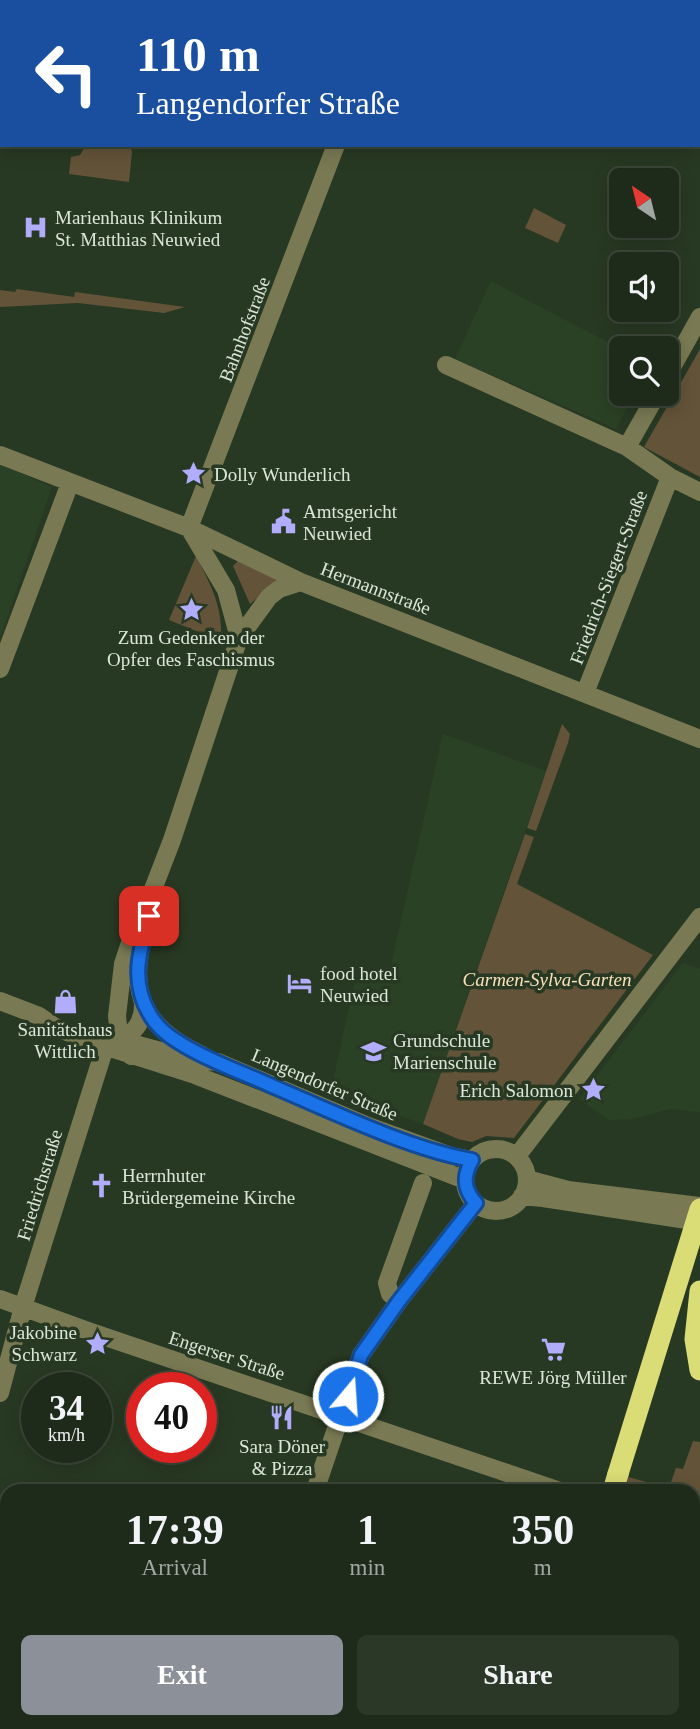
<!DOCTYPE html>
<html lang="en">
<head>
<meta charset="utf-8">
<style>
  body { margin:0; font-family:"Times New Roman",serif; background:#2b3727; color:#f1f3f6; height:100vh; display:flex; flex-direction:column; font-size:26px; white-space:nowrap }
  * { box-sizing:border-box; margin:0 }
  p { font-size:23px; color:#a1a7a2 }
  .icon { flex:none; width:38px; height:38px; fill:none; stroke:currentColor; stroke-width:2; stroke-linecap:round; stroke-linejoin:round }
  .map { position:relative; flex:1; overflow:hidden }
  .details { position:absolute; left:0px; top:1484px; width:700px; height:245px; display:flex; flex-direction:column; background:#1e2b1a; border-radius:21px 21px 0 0; box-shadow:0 4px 18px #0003,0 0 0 2px #3c4739 }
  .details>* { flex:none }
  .guide { position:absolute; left:0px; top:0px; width:700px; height:147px; box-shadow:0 4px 18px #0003,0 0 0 2px #3c4739; background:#1a4fa0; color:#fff; overflow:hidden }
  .needle { width:46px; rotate:325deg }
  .buttons { position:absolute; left:609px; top:168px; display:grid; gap:14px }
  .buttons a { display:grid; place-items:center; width:70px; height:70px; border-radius:10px; background:#1e2b1a; box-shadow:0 4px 18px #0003,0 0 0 2px #3c4739; font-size:35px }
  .speed { position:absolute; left:21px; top:1372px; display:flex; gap:14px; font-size:35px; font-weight:700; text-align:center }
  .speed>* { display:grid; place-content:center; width:91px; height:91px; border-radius:50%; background:#1e2b1a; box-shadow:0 4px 18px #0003,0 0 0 2px #3c4739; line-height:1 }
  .speed small { font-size:18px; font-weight:400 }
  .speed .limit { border:10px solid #d22; background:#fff; color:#111 }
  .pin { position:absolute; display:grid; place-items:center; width:60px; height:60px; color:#fff; margin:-30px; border-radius:14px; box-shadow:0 4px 10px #0006 }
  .me { position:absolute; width:77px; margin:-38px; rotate:18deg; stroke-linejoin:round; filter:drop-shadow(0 0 5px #0008) }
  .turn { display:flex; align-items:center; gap:24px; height:147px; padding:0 21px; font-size:32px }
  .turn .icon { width:91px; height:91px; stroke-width:2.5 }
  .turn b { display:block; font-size:49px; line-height:60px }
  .eta { display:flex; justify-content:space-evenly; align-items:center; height:119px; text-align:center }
  .eta b { font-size:42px; font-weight:700; line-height:49px }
  .action { display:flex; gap:14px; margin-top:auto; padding:14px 21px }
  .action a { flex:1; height:80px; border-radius:10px; background:#8c9099; color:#fff; font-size:28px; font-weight:700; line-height:80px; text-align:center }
  .action a+a { background:#2b3727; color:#f1f3f6 }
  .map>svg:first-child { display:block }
  .built { fill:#2b4125 }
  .green { fill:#635339 }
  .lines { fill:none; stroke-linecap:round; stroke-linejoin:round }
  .minor { stroke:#797a53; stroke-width:18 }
  .highway { stroke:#dadc76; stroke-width:21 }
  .highway-bridge { stroke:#dadc76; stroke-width:21 }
  .route-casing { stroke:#114b97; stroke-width:18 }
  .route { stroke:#1a73e8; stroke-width:12 }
  .labels { text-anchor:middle; stroke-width:7; stroke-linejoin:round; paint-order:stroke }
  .poi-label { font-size:19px; fill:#dbe6d8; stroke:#283923; text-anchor:start }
  .street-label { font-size:19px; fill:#dbe6d8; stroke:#283923 }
  .park-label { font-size:19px; font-style:italic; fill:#f9e1ba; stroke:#283923 }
</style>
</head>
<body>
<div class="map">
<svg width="700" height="1729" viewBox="0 0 700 1729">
  <rect width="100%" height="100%" fill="#283923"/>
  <path class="built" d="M491,281L621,349V394H634L616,429L455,359Z
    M0,464L52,487L0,638Z
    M443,734L546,771L423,1124L331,1091L358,966L389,973Z
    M683,963L700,969V1112L670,1109L632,1119L609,1120L579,1099Z"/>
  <path class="green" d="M86,145L130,146L132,152L129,182L69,174L71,157L80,155Z
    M534,208L566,225L558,243L525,228Z
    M17,289L74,297L75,292L185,307L164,313L78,303L0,307V290L15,292Z
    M700,349V477L644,447Z
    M196,556C211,586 223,606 221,641L169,620Z
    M239,560L281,578L250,604L233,566Z
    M562,724L570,734L568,743L536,831L527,828Z
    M525,834L534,837L517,884L653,955L514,1138L486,1136L472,1142L458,1139L423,1124Z
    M693,1441L700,1442V1513L693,1512V1491H624L628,1477L669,1488L676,1468L683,1469Z
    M700,1625V1699L693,1709V1633Z"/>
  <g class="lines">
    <path class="minor" d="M391,2L392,0
      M559,2L560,0
      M446,365L627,447L670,477L700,492
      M667,376L700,317
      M627,447L657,394
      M0,455L189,528L301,582L700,739
      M189,528L336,145
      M189,528L226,590L239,638
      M0,669L70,483
      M585,693L670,477
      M144,935C127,995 146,1029 202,1055
      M0,1001L39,1016L55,1027L91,1042L195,1075L465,1180
      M116,1039L194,1060L218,1062L368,1126L451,1156L472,1160
      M115,1043C134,1034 144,1023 143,1002
      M131,1056L119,1035L117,1016L123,964L139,915L150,897L172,840L239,638L269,597L279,589L301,582
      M465 1180a31 31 0 1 1 62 0a31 31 0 1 1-62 0Z
      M517,1156L700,917
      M527,1179L568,1190L700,1206
      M522,1196L543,1198L700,1222
      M0,1299L88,1331L560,1491
      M399,1301L390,1294L387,1283L423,1183
      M0,1393L23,1307L105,1047
      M315,1491L361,1355L399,1301L476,1203
      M693,1528L700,1529
      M0,1569L7,1571
      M0,1697L7,1700
      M58,1722L76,1729
      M448,1722L468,1729
      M223,1729L225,1722
      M520,1729L522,1722"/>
    <path class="highway" d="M700,1291L695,1339L700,1370
      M613,1491L618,1474
      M694,1565L700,1557
      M693,1597L700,1590
      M545,1729L547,1722
      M568,1729L572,1722
      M595,1729L598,1722
      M690,1729L700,1718"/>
    <path class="highway-bridge" d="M618,1474L700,1209"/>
  </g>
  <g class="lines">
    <defs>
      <path id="route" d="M149,916C140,950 130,980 149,1013C156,1026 168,1036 180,1043C208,1061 242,1072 272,1086C331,1111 409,1149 472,1160C463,1176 463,1189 476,1203L399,1301L361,1355L348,1396"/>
    </defs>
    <use href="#route" class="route-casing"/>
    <use href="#route" class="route"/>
  </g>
  <defs>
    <symbol id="hospital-bare" viewBox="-9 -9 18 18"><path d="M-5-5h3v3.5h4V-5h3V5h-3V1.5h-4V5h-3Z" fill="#b1adfa" stroke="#283923" stroke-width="2.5" paint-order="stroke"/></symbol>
    <symbol id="sight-bare" viewBox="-9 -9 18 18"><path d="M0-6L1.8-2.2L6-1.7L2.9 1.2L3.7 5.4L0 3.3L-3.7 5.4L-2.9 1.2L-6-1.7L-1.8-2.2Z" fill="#b1adfa" stroke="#283923" stroke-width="2.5" paint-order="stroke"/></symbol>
    <symbol id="civic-bare" viewBox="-9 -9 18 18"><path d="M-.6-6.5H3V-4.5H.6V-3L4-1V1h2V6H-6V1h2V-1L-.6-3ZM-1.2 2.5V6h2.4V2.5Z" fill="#b1adfa" stroke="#283923" stroke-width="2.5" paint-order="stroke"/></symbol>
    <symbol id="hotel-bare" viewBox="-9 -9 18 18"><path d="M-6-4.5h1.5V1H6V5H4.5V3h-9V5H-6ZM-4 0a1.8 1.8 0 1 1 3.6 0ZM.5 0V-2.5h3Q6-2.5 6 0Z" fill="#b1adfa" stroke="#283923" stroke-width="2.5" paint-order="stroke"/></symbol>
    <symbol id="shop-bare" viewBox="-9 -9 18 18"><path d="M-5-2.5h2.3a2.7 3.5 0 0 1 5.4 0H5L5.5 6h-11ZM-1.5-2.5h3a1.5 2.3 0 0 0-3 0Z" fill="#b1adfa" stroke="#283923" stroke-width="2.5" paint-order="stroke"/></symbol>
    <symbol id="school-bare" viewBox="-9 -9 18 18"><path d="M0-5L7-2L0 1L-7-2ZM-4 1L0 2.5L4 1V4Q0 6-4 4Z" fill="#b1adfa" stroke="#283923" stroke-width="2.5" paint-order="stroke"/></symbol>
    <symbol id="church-bare" viewBox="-9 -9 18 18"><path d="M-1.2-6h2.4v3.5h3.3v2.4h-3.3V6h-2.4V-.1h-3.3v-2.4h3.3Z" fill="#b1adfa" stroke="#283923" stroke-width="2.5" paint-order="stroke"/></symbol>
    <symbol id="supermarket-bare" viewBox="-9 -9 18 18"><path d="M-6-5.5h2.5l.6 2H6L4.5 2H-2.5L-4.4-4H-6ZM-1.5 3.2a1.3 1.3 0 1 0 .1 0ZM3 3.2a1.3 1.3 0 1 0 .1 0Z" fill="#b1adfa" stroke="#283923" stroke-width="2.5" paint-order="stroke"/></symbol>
    <symbol id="restaurant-bare" viewBox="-9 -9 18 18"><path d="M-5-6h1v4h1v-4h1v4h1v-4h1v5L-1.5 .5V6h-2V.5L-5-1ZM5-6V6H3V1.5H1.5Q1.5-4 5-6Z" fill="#b1adfa" stroke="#283923" stroke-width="2.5" paint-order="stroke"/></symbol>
  </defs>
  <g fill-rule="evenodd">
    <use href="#hospital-bare" x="18" y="210" width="35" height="35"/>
    <use href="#sight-bare" x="176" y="456" width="35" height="35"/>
    <use href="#civic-bare" x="266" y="504" width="35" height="35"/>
    <use href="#sight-bare" x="174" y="592" width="35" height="35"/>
    <use href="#hotel-bare" x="282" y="966" width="35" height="35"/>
    <use href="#shop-bare" x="48" y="984" width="35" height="35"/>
    <use href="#school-bare" x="356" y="1034" width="35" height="35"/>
    <use href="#sight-bare" x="576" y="1072" width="35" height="35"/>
    <use href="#church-bare" x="84" y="1168" width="35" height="35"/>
    <use href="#sight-bare" x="80" y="1326" width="35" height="35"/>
    <use href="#supermarket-bare" x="536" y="1332" width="35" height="35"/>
    <use href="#restaurant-bare" x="264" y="1400" width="35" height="35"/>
  </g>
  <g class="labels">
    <g class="poi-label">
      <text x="55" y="224">Marienhaus Klinikum<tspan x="55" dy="22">St. Matthias Neuwied</tspan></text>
      <text x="214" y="481">Dolly Wunderlich</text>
      <text x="303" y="518">Amtsgericht<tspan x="303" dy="22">Neuwied</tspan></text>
      <text x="191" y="644" text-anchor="middle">Zum Gedenken der<tspan x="191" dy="22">Opfer des Faschismus</tspan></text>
      <text x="320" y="980">food hotel<tspan x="320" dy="22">Neuwied</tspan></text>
      <text x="65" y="1036" text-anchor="middle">Sanitätshaus<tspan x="65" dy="22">Wittlich</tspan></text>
      <text x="393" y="1047">Grundschule<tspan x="393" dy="22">Marienschule</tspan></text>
      <text x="573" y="1097" text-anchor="end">Erich Salomon</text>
      <text x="122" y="1182">Herrnhuter<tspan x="122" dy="22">Brüdergemeine Kirche</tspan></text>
      <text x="77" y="1339" text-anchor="end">Jakobine<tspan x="77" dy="22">Schwarz</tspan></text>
      <text x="553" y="1384" text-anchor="middle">REWE Jörg Müller</text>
      <text x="282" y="1453" text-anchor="middle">Sara Döner<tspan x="282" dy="22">&amp; Pizza</tspan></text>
    </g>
    <g class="street-label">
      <text transform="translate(244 329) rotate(-69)" y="7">Bahnhofstraße</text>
      <text transform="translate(608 577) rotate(-69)" y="7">Friedrich-Siegert-Straße</text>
      <text transform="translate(376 588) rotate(21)" y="7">Hermannstraße</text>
      <text transform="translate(325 1084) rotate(23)" y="7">Langendorfer Straße</text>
      <text transform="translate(39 1185) rotate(-73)" y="7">Friedrichstraße</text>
      <text transform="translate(227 1355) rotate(18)" y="7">Engerser Straße</text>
    </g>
    <g class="park-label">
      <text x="547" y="986">Carmen-Sylva-Garten</text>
    </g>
  </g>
</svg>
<div class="buttons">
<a><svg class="needle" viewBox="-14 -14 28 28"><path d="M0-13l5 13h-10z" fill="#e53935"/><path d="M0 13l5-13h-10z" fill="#a1a7a2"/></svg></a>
<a><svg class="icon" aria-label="sound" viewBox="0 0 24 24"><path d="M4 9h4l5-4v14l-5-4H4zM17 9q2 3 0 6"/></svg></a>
<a><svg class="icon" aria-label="search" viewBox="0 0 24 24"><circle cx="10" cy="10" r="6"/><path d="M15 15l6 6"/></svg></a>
</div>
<div class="speed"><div>34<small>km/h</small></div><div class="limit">40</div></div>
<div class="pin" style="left:149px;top:916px;background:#d93025"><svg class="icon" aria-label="arrive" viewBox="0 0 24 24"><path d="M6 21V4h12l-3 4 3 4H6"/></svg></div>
<svg class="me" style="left:348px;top:1396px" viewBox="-20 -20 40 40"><circle r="17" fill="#1a73e8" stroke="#fff" stroke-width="3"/><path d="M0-11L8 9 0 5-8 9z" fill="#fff"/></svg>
<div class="guide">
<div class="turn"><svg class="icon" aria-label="left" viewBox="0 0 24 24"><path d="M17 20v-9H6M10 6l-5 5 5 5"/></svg><div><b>110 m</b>Langendorfer Straße</div></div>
</div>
<section class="details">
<div class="eta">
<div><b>17:39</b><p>Arrival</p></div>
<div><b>1</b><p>min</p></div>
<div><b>350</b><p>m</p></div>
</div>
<div class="action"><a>Exit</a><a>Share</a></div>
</section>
</div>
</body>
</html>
